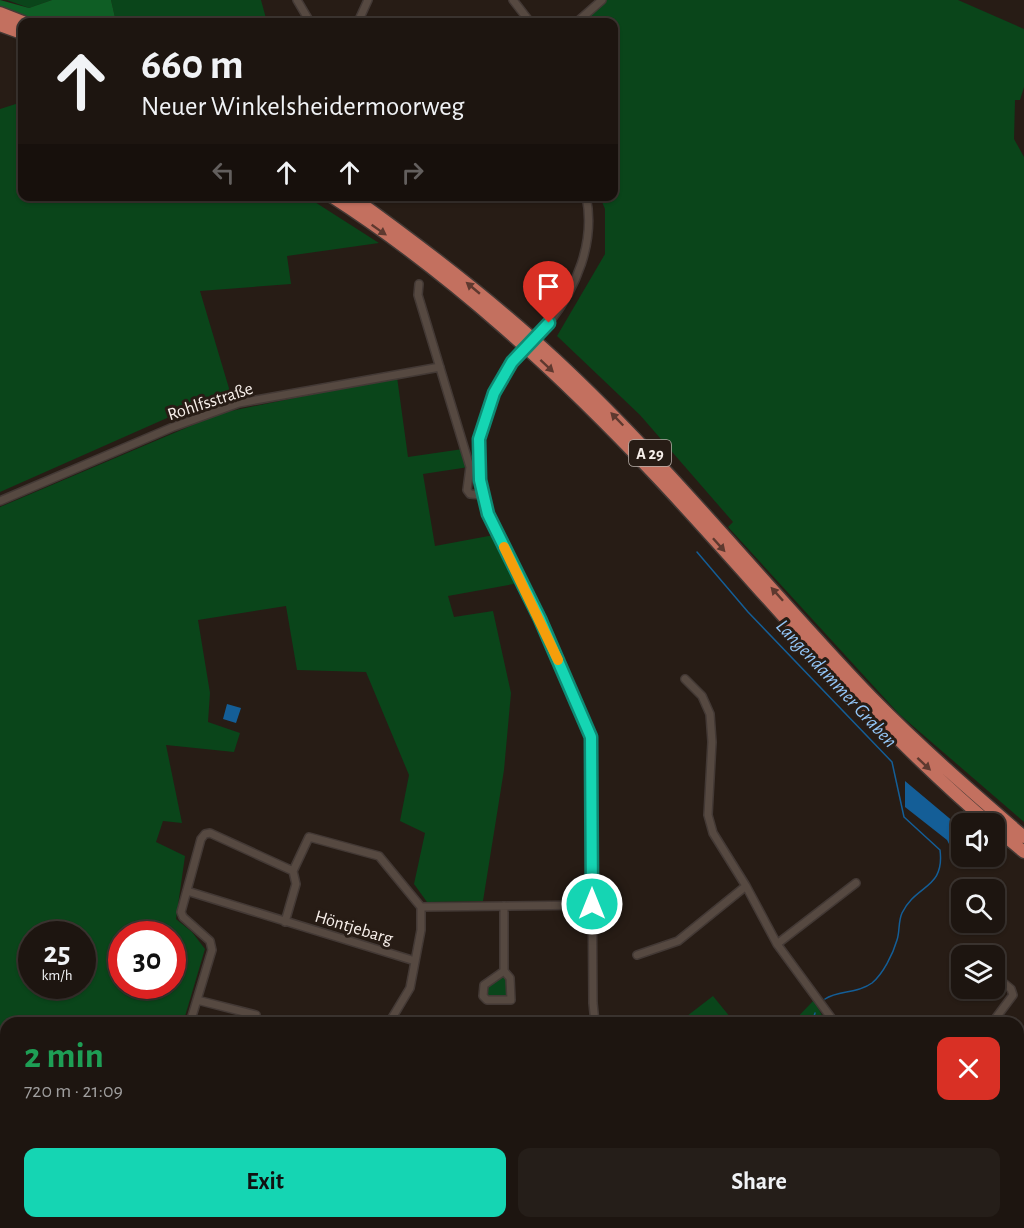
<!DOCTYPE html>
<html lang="en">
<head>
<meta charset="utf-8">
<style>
  body { margin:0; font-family:"Alegreya Sans",sans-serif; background:#251e19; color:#f1f3f6; height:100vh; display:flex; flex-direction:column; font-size:22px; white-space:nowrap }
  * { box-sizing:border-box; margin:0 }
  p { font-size:20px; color:#a09f9f }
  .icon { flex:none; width:33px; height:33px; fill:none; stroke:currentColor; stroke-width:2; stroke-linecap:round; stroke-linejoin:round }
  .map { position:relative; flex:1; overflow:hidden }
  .drawer { position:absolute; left:0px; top:1017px; width:1024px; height:212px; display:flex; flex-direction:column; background:#1d1510; border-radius:18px 18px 0 0; box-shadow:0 2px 4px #0004,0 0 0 2px #3b3430 }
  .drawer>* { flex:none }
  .top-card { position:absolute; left:18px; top:18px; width:600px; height:183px; border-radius:12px; box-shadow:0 2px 4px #0004,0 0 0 2px #3b3430; background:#1d1510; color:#f1f3f6; overflow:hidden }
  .buttons { position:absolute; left:951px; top:813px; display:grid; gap:12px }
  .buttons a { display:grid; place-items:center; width:54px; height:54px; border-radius:12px; background:#1d1510; box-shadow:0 2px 4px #0004,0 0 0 2px #3b3430; font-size:30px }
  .speed { position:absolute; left:18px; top:921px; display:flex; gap:12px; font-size:30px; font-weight:700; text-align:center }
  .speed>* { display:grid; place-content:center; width:78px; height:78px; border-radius:50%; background:#1d1510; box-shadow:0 2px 4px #0004,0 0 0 2px #3b3430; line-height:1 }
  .speed small { font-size:15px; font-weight:400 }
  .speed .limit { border:9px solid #d22; background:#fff; color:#111 }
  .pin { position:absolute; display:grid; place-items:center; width:51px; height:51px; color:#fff; margin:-62px -26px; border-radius:50% 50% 50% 0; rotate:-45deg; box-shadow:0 0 6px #0007 }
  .pin .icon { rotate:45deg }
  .me { position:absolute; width:66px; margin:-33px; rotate:0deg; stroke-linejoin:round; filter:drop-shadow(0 0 4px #0008) }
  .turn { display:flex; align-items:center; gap:21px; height:126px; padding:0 24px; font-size:27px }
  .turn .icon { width:78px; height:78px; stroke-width:2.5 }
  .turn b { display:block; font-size:42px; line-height:51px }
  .lanes { display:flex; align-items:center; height:57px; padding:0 24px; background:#0003; justify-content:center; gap:30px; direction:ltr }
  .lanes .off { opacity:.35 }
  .round { display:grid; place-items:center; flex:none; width:63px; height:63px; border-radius:12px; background:#251e19 }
  .overview { display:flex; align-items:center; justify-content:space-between; height:102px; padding:0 24px }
  h1 { font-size:36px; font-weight:600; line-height:45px; color:#1e9e55 }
  .cta { display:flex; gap:12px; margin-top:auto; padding:12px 24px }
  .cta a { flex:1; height:69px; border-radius:12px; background:#15d5b3; color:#111; font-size:24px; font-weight:600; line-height:69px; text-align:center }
  .cta a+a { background:#251e19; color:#f1f3f6 }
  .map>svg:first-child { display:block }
  .green { fill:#0a451a; fill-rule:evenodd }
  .forest { fill:#0f5e25 }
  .water { fill:#145e97 }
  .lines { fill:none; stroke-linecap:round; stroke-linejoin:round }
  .stream { stroke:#145e97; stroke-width:1.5 }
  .minor-casing { stroke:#433935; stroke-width:10 }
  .tertiary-casing { stroke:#433935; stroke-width:11 }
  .motorway-casing { stroke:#433935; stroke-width:15 }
  .minor { stroke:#564941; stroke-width:7 }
  .tertiary { stroke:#564941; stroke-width:8 }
  .motorway { stroke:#c3705f; stroke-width:12 }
  .minor-bridge-casing { stroke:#433935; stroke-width:10; stroke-linecap:butt }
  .minor-bridge { stroke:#564941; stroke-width:7 }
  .oneway { fill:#5e392f }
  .route-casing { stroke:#0e8a74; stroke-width:15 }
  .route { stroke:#15d5b3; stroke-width:10 }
  .slow { stroke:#f59e0b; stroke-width:10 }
  .labels { text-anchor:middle; stroke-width:6; stroke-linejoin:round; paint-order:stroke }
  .shield { fill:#271c15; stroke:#b9b0aa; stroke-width:1.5 }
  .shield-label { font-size:16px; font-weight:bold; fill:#f7efea }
  .street-label { font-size:18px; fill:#f7efea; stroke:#271c15 }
  .water-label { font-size:20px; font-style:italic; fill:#93c5f6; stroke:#271c15 }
</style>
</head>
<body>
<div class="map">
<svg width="1024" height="1228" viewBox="0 0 1024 1228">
  <rect width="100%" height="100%" fill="#271c15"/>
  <path class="green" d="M7,0H52L29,8Z
    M111,0H261L267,22H116Z
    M607,0H958L1024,29V87L1020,100H1015L1014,139L1024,157V822L899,714L728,527L733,522L640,415L557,336L605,254V209L600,197L614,196V22H582Z
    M22,102V196L307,197L379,243L287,256L291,284L200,291L231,395L167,418L0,492V109Z
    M397,377L408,457L463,449L469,467L423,474L435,546L494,535L519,583L448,596L454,617L493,611L511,693L504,770L483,901L427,902L414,884L425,833L400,821L409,775L366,672L297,670L286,606L198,620L210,693L208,722L240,733L234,752L166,745L182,823L163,821L156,842L185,856L176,919L192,932L205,949L183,1023H6V1094L0,1095V507L221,413ZM32,934H82V986H32ZM122,934H172V986H122Z
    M503,974L508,981L509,996L507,998L486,996L487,986Z
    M713,996L735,1023H678Z
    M814,1000L826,1023H792Z
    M6,1100V1141L0,1138V1101Z"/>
  <path class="forest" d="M0,0L29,8L52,0H111L116,22H42L0,6Z"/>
  <path class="water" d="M227,704L241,708L236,723L223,719Z
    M905,781L961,828V853L954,854L947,840L905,807Z
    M87,1222L144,1223L151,1228H72Z"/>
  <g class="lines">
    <path class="stream" d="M697,552L748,612L892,762L904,817L940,850C945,889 916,884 902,913C898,922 900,931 897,940C893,954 883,974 872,983C857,994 838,990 825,999
      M812,1023L815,1013"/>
    <defs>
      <path id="minor" d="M297,0L310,22
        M513,0L530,22
        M358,22L368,0
        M577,22L602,0
        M419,284L418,295L470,467L467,490L470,494L482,495
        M549,323C576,288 596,242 586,196
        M512,362L493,393L479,439L480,480L488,514L540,619L591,737L593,1003L595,1023
        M0,501L173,427L239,403L440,367
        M685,679L702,696L710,714L712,742L708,815L713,833L746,886L777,944L835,1023
        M187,891L415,961
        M285,922L296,884L293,871
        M777,944L856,883
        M637,955L678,941L746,886
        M504,971L510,978L511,1000H487L483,996L484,985L504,971V906
        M197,1000L256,1015L254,1021L262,1023
        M190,1023L212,950L210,941L183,917L181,912L201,839L205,834L210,833L293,871L309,837L379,856L421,907
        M389,1023L410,988L421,930V907L592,905
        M992,1023L1013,995L1011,989L994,975
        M635,1222L637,1228
        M350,1228L351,1222"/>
      <path id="tertiary" d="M0,1145L6,1147
        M1018,1150L1024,1148
        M209,1222L224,1228
        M870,1228L881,1222"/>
      <path id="motorway" d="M0,13L23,22
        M0,25L22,33
        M331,196C452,274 559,373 657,477C767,594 867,720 990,824
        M351,196C422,247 492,300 556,360C669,465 765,587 872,698C920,747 972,792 1024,837
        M994,827L1024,852"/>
    </defs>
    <use href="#minor" class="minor-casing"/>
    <use href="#tertiary" class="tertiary-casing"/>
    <use href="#motorway" class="motorway-casing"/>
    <use href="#minor" class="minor"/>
    <use href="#tertiary" class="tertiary"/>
    <use href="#motorway" class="motorway"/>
    <defs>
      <path id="minor-bridge" d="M512,362L549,323"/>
    </defs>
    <use href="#minor-bridge" class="minor-bridge-casing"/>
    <use href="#minor-bridge" class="minor-bridge"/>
  </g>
  <defs><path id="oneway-solid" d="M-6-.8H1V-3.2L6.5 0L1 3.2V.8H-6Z" transform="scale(1.5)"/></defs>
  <g class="oneway">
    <use href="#oneway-solid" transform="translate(379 230) rotate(35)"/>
    <use href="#oneway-solid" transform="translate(473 288) rotate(-140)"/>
    <use href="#oneway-solid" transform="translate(547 366) rotate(43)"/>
    <use href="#oneway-solid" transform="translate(617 419) rotate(-134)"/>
    <use href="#oneway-solid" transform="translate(719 545) rotate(48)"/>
    <use href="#oneway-solid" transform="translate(777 594) rotate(-132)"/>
    <use href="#oneway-solid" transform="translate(924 764) rotate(43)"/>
  </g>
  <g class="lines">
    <defs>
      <path id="route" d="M549,323L512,362L494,393L479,439L480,480L488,514L540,619L591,737L592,904"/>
    </defs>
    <use href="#route" class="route-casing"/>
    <use href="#route" class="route"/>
    <path class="slow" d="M504,547L558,660"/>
  </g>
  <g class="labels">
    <rect class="shield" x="629" y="440" width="42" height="26" rx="4.5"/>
    <g class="shield-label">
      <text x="650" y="459">A 29</text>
    </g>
    <g class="street-label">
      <text transform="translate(210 401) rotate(-18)" y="6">Rohlfsstraße</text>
      <text transform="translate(354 927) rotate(17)" y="6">Höntjebarg</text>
    </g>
    <g class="water-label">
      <text transform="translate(837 683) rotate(47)" y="7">Langendammer Graben</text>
    </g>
  </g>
</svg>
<div class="buttons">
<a><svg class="icon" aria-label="sound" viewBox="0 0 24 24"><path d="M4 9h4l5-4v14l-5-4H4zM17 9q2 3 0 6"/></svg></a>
<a><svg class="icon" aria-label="search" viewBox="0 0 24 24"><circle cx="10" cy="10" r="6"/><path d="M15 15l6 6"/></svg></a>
<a><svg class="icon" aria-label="layers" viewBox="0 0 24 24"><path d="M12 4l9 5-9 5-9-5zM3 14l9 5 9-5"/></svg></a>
</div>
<div class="speed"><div>25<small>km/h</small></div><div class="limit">30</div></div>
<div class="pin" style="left:549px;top:323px;background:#d93025"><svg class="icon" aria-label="arrive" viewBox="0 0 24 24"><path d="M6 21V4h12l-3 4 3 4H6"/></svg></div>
<svg class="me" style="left:592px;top:904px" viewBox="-20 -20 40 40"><circle r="17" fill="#15d5b3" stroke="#fff" stroke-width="3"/><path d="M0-11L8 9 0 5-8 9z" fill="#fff"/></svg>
<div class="top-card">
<div class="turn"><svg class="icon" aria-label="ahead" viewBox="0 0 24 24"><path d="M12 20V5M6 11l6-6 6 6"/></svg><div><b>660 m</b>Neuer Winkelsheidermoorweg</div></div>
<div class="lanes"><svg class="icon off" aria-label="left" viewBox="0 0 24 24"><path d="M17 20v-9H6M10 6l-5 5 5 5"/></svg><svg class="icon" aria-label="ahead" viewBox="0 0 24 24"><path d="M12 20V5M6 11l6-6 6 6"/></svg><svg class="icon" aria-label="ahead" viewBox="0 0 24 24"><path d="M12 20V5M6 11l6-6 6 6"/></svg><svg class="icon off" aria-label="right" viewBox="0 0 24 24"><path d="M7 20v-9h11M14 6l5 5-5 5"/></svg></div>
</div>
<section class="drawer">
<div class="overview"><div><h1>2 min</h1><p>720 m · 21:09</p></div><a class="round" style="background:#d93025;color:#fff"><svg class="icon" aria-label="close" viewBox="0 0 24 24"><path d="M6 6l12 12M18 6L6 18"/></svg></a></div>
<div class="cta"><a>Exit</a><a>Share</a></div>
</section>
</div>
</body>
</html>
